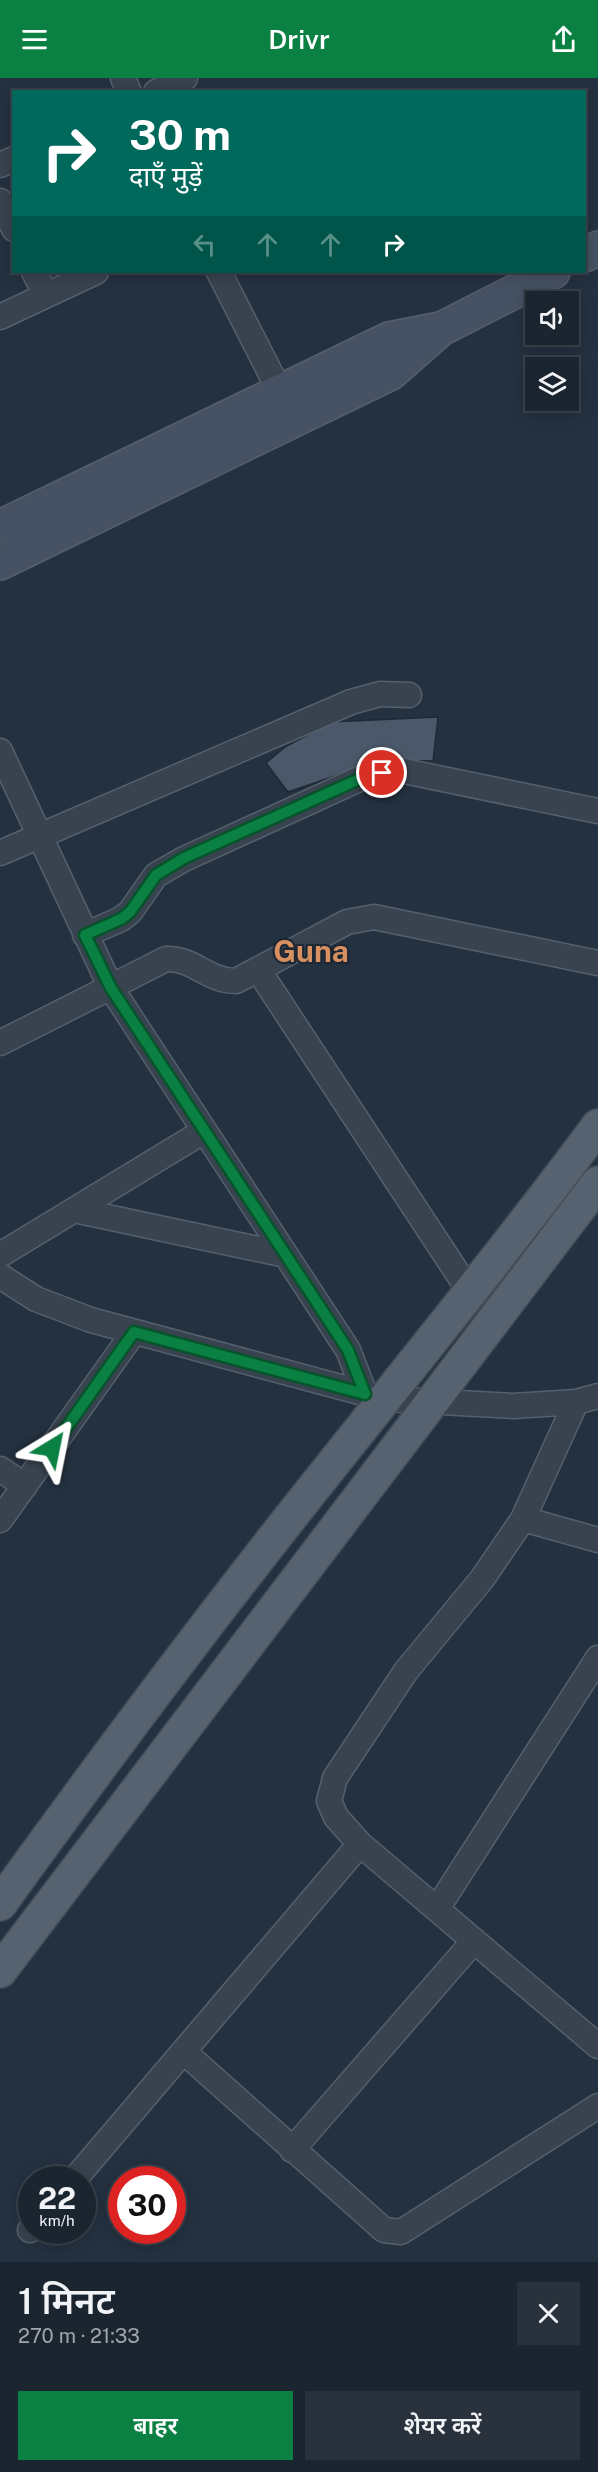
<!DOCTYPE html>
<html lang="hi">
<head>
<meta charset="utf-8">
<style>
  body { margin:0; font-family:"Public Sans","Noto Sans Devanagari",sans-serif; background:#28313c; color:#f1f3f6; height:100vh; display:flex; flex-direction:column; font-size:22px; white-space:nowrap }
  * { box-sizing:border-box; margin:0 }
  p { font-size:20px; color:#a0a5ab }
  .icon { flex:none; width:33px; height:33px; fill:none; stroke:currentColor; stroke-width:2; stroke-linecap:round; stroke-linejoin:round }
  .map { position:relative; height:2184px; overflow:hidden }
  .side { display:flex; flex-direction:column; background:#1b2530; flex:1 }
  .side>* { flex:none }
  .hud { position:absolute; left:12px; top:12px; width:574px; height:183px; border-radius:0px; box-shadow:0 3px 15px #0003,0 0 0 2px #39424c; background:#00695c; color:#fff; overflow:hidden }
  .fabs { position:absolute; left:525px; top:213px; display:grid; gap:12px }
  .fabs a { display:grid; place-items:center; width:54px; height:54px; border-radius:0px; background:#1b2530; box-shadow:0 3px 15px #0003,0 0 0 2px #39424c; font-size:30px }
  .speed { position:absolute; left:18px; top:2088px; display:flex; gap:12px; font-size:30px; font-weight:700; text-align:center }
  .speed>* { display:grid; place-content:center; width:78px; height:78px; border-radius:50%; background:#1b2530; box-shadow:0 3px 15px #0003,0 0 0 2px #39424c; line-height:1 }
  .speed small { font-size:15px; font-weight:400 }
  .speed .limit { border:9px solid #d22; background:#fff; color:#111 }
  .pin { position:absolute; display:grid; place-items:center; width:51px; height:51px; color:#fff; margin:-26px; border:3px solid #fff; border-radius:50%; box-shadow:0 2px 6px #0007 }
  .me { position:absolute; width:66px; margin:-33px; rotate:35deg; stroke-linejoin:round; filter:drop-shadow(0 0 4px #0008) }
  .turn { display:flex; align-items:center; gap:21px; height:126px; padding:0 18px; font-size:27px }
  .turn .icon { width:78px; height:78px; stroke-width:2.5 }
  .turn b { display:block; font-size:42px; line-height:51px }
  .lanes { display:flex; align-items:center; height:57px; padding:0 18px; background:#0003; justify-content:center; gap:30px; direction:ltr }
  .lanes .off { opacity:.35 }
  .round { display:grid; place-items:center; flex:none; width:63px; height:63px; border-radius:0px; background:#28313c }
  .head { display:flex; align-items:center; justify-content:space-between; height:102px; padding:0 18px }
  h1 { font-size:36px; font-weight:600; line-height:45px }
  .button { display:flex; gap:12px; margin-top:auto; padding:12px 18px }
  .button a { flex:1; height:69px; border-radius:0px; background:#0b8043; color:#fff; font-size:24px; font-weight:600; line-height:69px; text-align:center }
  .button a+a { background:#28313c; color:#f1f3f6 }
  header { display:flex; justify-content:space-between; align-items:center; height:78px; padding:0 18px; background:#0b8043; color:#fff; font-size:27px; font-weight:600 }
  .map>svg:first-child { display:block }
  .building { fill:#4a5869; stroke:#1f2a36; stroke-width:1.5 }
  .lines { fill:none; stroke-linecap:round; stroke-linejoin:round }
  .minor-casing { stroke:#56606d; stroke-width:27 }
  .secondary-casing { stroke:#56606d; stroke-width:36 }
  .primary-casing { stroke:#414c58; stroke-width:36 }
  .minor { stroke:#38434f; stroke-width:24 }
  .secondary { stroke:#465263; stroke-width:33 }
  .primary { stroke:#56626f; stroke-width:33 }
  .route-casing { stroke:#07532c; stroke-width:15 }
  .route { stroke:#0b8043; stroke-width:10 }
  .labels { text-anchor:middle; stroke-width:4.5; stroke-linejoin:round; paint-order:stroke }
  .town-label { font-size:30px; font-weight:bold; fill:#d89061; stroke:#1d2834 }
</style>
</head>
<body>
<header><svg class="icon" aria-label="menu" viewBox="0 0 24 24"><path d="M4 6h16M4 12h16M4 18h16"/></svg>Drivr<svg class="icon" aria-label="share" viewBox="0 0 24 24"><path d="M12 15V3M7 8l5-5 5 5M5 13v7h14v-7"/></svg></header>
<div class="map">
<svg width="598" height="2184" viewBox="0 0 598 2184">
  <rect width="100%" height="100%" fill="#243140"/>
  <path class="building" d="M438,639L433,683L382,682L288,714L266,685L285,669L331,644Z"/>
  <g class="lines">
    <defs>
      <path id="minor" d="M123,0L129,14
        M156,14L185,0
        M0,87L14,81
        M0,123L14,151
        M34,194L46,217
        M219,194L280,314
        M0,239L96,194
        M0,673L111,910L348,1272L365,1316
        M0,775L351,624L380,616L409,617
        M85,857L121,841L130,834L156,797L184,781L366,698L399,692L598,733
        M259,893L470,1214
        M0,965L166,881C194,880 207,903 236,903L347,844L374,839L598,885
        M74,1132L286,1177
        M0,1177L204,1053
        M0,1198L36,1221L91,1242L385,1321L513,1328L576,1324L598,1318
        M576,1324L523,1441L482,1501L406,1593L335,1700L329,1723L336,1739L360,1766L598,1968
        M0,1391L25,1408
        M523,1441L598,1462
        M0,1442L134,1254
        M437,1831L598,1580
        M184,1974L384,2152L401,2154L598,2028
        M292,2072L474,1863
        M74,2102L360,1766
        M30,2152L32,2150"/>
      <path id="secondary" d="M585,177L598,170
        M0,449L389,261L440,251
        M0,485L391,295L441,251L553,194"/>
      <path id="primary" d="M0,1826C95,1694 192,1564 293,1436C395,1307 500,1180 598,1048
        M0,1893L598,1105"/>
    </defs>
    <use href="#minor" class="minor-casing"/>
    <use href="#secondary" class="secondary-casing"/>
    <use href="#primary" class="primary-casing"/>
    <use href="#minor" class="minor"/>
    <use href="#secondary" class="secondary"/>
    <use href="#primary" class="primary"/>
  </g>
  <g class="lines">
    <defs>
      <path id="route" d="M52,1370L134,1254L365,1316L348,1272L111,910L85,857L121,841L130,834L156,797L184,780L366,698L382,695"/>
    </defs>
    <use href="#route" class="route-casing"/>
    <use href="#route" class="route"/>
  </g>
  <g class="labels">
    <g class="town-label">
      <text x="311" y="884">Guna</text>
    </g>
  </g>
</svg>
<div class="fabs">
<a><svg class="icon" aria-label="sound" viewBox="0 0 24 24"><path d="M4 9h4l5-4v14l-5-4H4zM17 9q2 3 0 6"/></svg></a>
<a><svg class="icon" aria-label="layers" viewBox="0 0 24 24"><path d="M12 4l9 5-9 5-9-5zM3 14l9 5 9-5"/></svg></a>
</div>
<div class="speed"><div>22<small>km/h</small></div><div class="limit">30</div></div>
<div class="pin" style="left:382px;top:695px;background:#d93025"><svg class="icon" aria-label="arrive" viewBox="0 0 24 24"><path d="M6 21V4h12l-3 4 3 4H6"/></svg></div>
<svg class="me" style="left:52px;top:1370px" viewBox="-20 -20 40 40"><path d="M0-17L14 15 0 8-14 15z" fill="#0b8043" stroke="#fff" stroke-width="4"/></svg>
<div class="hud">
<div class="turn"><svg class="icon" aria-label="right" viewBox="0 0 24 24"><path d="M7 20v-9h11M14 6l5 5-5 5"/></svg><div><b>30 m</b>दाएँ मुड़ें</div></div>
<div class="lanes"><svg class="icon off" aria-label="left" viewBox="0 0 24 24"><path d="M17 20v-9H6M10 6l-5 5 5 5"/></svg><svg class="icon off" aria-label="ahead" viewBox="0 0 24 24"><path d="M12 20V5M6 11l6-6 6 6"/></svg><svg class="icon off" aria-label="ahead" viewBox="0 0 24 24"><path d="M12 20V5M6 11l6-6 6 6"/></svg><svg class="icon" aria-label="right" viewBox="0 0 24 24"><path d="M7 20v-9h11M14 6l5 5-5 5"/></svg></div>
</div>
</div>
<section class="side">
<div class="head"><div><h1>1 मिनट</h1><p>270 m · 21:33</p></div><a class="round"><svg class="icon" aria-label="close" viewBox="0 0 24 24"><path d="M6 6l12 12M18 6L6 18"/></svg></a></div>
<div class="button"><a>बाहर</a><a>शेयर करें</a></div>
</section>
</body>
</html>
